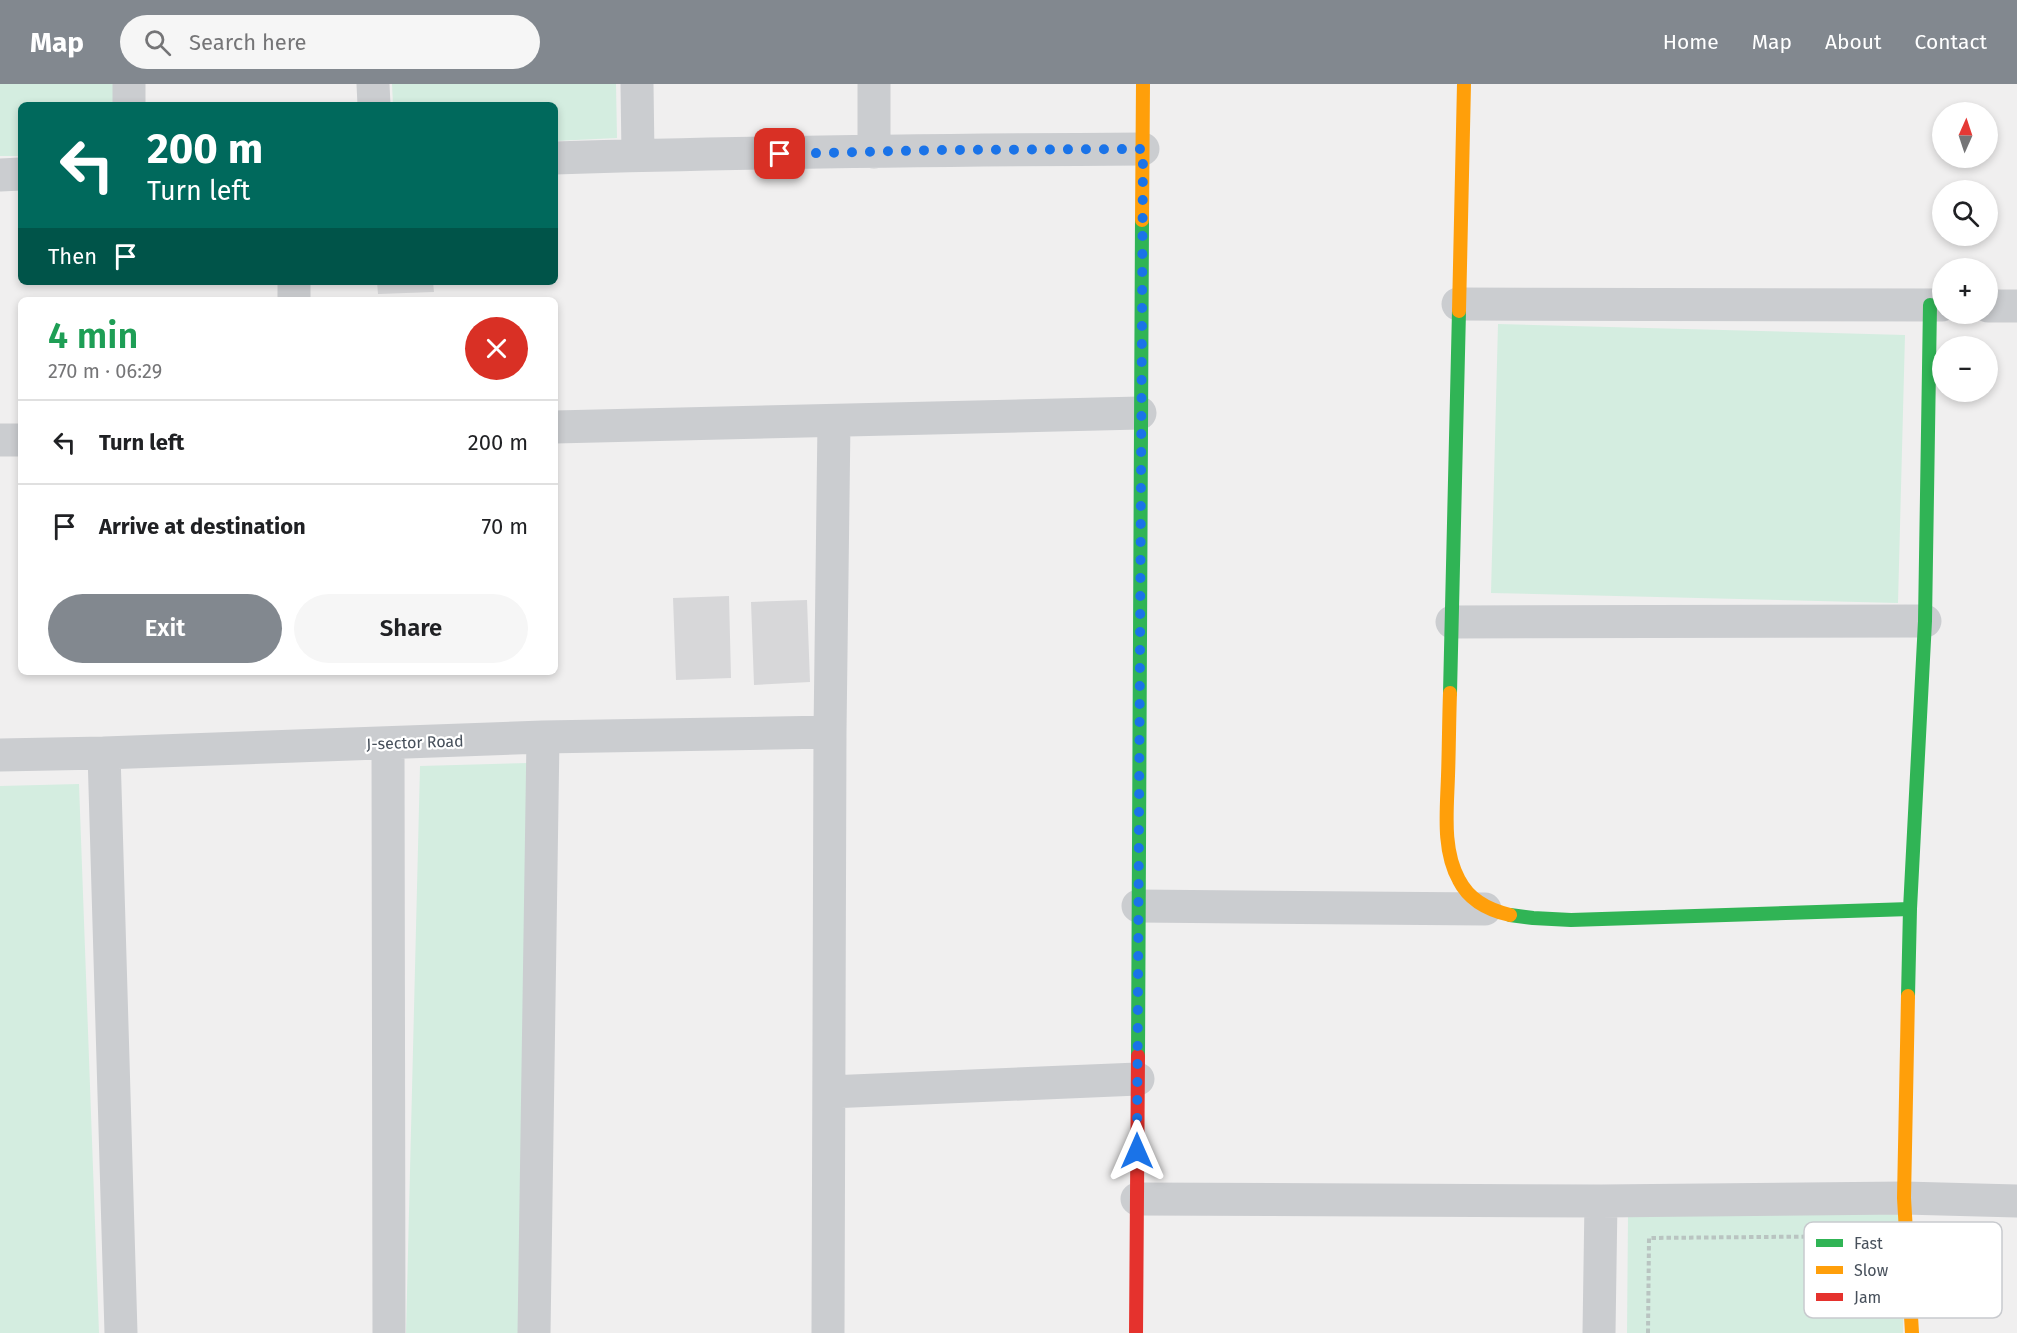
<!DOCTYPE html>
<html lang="en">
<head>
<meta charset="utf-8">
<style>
  body { margin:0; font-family:"Fira Sans",sans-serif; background:#f6f6f6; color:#202124; height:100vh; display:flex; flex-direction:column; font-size:22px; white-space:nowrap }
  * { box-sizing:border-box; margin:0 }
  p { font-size:20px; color:#757577 }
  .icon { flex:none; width:33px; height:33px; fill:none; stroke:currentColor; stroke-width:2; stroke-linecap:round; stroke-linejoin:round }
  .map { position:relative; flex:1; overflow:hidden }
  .details { position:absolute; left:18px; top:213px; width:540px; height:378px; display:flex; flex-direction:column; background:#fff; border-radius:9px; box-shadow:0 3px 9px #0003 }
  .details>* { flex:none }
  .hud { position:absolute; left:18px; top:18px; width:540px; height:183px; border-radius:9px; box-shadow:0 3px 9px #0003; background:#00695c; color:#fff; overflow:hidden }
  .needle { width:39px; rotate:3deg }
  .tools { position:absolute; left:1932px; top:18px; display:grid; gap:12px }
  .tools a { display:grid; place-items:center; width:66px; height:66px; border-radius:50%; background:#fff; box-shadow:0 3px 9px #0003; font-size:30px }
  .pin { position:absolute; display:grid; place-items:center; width:51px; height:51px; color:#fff; margin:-26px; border-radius:12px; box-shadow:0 3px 9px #0006 }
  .me { position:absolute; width:66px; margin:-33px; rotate:0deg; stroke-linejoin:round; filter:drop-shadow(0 0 4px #0008) }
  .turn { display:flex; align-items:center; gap:21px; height:126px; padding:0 30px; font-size:27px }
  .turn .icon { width:78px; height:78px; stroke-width:2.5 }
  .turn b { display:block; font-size:42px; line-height:51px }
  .then { display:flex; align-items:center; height:57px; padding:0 30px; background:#0003; gap:12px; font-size:22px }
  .round { display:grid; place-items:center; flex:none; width:63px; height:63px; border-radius:32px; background:#f6f6f6 }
  .head { display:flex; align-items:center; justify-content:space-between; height:102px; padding:0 30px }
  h1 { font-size:36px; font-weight:600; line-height:45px; color:#1e9e55 }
  .cta { display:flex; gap:12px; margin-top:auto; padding:12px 30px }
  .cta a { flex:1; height:69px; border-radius:36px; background:#82888f; color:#fff; font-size:24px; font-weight:600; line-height:69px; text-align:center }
  .cta a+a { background:#f6f6f6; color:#202124 }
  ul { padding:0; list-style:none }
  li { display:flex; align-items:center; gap:18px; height:84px; padding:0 30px; border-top:2px solid #e0e0e0 }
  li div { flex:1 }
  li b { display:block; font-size:22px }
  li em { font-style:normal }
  header { display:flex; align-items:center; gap:36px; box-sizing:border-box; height:84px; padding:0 30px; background:#82888f; color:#fff }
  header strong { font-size:28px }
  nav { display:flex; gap:33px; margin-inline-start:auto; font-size:21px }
  .search { width:420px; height:54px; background:#f6f6f6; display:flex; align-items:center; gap:15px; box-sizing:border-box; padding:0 21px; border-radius:33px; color:#757577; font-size:22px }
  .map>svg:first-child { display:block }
  .green { fill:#d4ede0 }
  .building { fill:#d7d7d9 }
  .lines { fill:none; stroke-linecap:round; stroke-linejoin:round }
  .path { stroke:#b9c4c1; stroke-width:4; stroke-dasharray:4.5 3; stroke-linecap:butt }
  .street { stroke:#cbcdd0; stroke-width:33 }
  .fast { stroke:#30b455; stroke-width:14 }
  .slow { stroke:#ff9f0a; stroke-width:14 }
  .jam { stroke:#e5322d; stroke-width:14 }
  .route { stroke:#1a73e8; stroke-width:10; stroke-dasharray:0 18 }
  .labels { text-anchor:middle; stroke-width:4.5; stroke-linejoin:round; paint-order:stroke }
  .street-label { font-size:16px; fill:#47505b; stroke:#fff }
  .key { fill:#fff; stroke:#c8cace; stroke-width:1.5 }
  .key-label { font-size:16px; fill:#47505b }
</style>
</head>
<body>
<header>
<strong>Map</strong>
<div class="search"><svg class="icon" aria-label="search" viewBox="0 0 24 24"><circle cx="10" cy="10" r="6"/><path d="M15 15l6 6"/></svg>Search here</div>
<nav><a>Home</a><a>Map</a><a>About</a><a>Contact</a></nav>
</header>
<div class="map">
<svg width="2017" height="1249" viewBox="0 0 2017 1249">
  <rect width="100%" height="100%" fill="#f0efef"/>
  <path class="green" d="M0,0H117L118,21H21V72H0Z
    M392,0H616L617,54L555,57V21H393Z
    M1498,240L1905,251L1898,519L1491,509Z
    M528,679L524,1249H406L420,682Z
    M79,700L99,1249H0V702Z
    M1906,1126L1903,1249H1627L1628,1131Z"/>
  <path class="building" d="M377,198H433L434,208L378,210Z
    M729,512L731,594L676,596L673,514Z
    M807,516L810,598L754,601L751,518Z"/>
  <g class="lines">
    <path class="path" d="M1648,1249L1649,1154L1872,1152"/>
    <path class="street" d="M129,0V21
      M373,0L374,21
      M637,0L638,71
      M874,0V68
      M555,74C751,68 947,66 1143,65
      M0,91L21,90
      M294,198V216
      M1458,220L1942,221
      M1988,222H2017
      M555,343L1140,329
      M0,356H21
      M1452,538L1925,537
      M388,659L389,1249
      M104,669L121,1249
      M0,671L104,669L543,653L830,648
      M1138,822L1485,825
      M829,1008L1138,995
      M1137,1115L1601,1117L1904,1114L2017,1117
      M534,1249L543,653
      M828,1249L830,648L834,337
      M1599,1249L1601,1117"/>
    <path class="fast" d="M1450,609L1459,227
      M1510,831L1533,834L1571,836L1910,825
      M1908,912L1910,825L1925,537L1930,221
      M1138,972L1142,136"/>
    <path class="slow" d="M1142,136L1143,0
      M1459,227L1464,0
      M1450,609C1449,636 1449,664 1448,692C1447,726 1442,765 1459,796C1469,816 1488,826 1510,831
      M1908,912L1904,1114L1912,1249"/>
    <path class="jam" d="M1136,1249L1138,972"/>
  </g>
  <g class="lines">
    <path class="route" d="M780,70L940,66L1143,65L1137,1067"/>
  </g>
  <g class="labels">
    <g class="street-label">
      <text transform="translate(415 658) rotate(-2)" y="6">J-sector Road</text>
    </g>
  </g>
  <rect x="1804" y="1138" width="198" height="96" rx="9" class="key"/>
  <rect x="1816" y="1155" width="27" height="8" fill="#30b455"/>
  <rect x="1816" y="1182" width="27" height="8" fill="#ff9f0a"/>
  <rect x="1816" y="1209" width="27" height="8" fill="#e5322d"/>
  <g class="key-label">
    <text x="1854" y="1165">Fast</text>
    <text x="1854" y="1192">Slow</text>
    <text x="1854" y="1219">Jam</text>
  </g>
</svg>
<div class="tools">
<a><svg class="needle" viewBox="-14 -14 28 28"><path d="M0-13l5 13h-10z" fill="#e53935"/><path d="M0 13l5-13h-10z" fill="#757577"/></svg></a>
<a><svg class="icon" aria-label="search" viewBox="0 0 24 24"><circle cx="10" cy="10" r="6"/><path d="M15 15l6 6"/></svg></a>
<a>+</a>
<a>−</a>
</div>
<div class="pin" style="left:780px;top:70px;background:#d93025"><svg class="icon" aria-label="arrive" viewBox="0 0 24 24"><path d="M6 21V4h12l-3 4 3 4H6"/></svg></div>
<svg class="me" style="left:1137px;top:1067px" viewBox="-20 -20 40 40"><path d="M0-17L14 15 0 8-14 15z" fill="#1a73e8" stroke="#fff" stroke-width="4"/></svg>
<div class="hud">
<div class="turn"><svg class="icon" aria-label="left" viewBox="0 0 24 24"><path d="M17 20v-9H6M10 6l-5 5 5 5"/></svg><div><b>200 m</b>Turn left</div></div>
<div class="then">Then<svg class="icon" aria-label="arrive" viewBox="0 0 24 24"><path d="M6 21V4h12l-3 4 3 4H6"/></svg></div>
</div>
<section class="details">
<div class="head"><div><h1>4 min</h1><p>270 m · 06:29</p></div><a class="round" style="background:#d93025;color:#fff"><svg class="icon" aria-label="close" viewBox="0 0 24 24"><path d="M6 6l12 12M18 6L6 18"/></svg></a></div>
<ul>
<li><svg class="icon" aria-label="left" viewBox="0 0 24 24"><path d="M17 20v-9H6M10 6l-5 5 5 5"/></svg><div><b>Turn left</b></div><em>200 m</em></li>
<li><svg class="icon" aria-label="arrive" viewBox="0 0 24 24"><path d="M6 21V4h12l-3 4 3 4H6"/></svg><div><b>Arrive at destination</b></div><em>70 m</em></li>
</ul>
<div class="cta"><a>Exit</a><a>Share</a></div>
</section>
</div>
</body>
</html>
